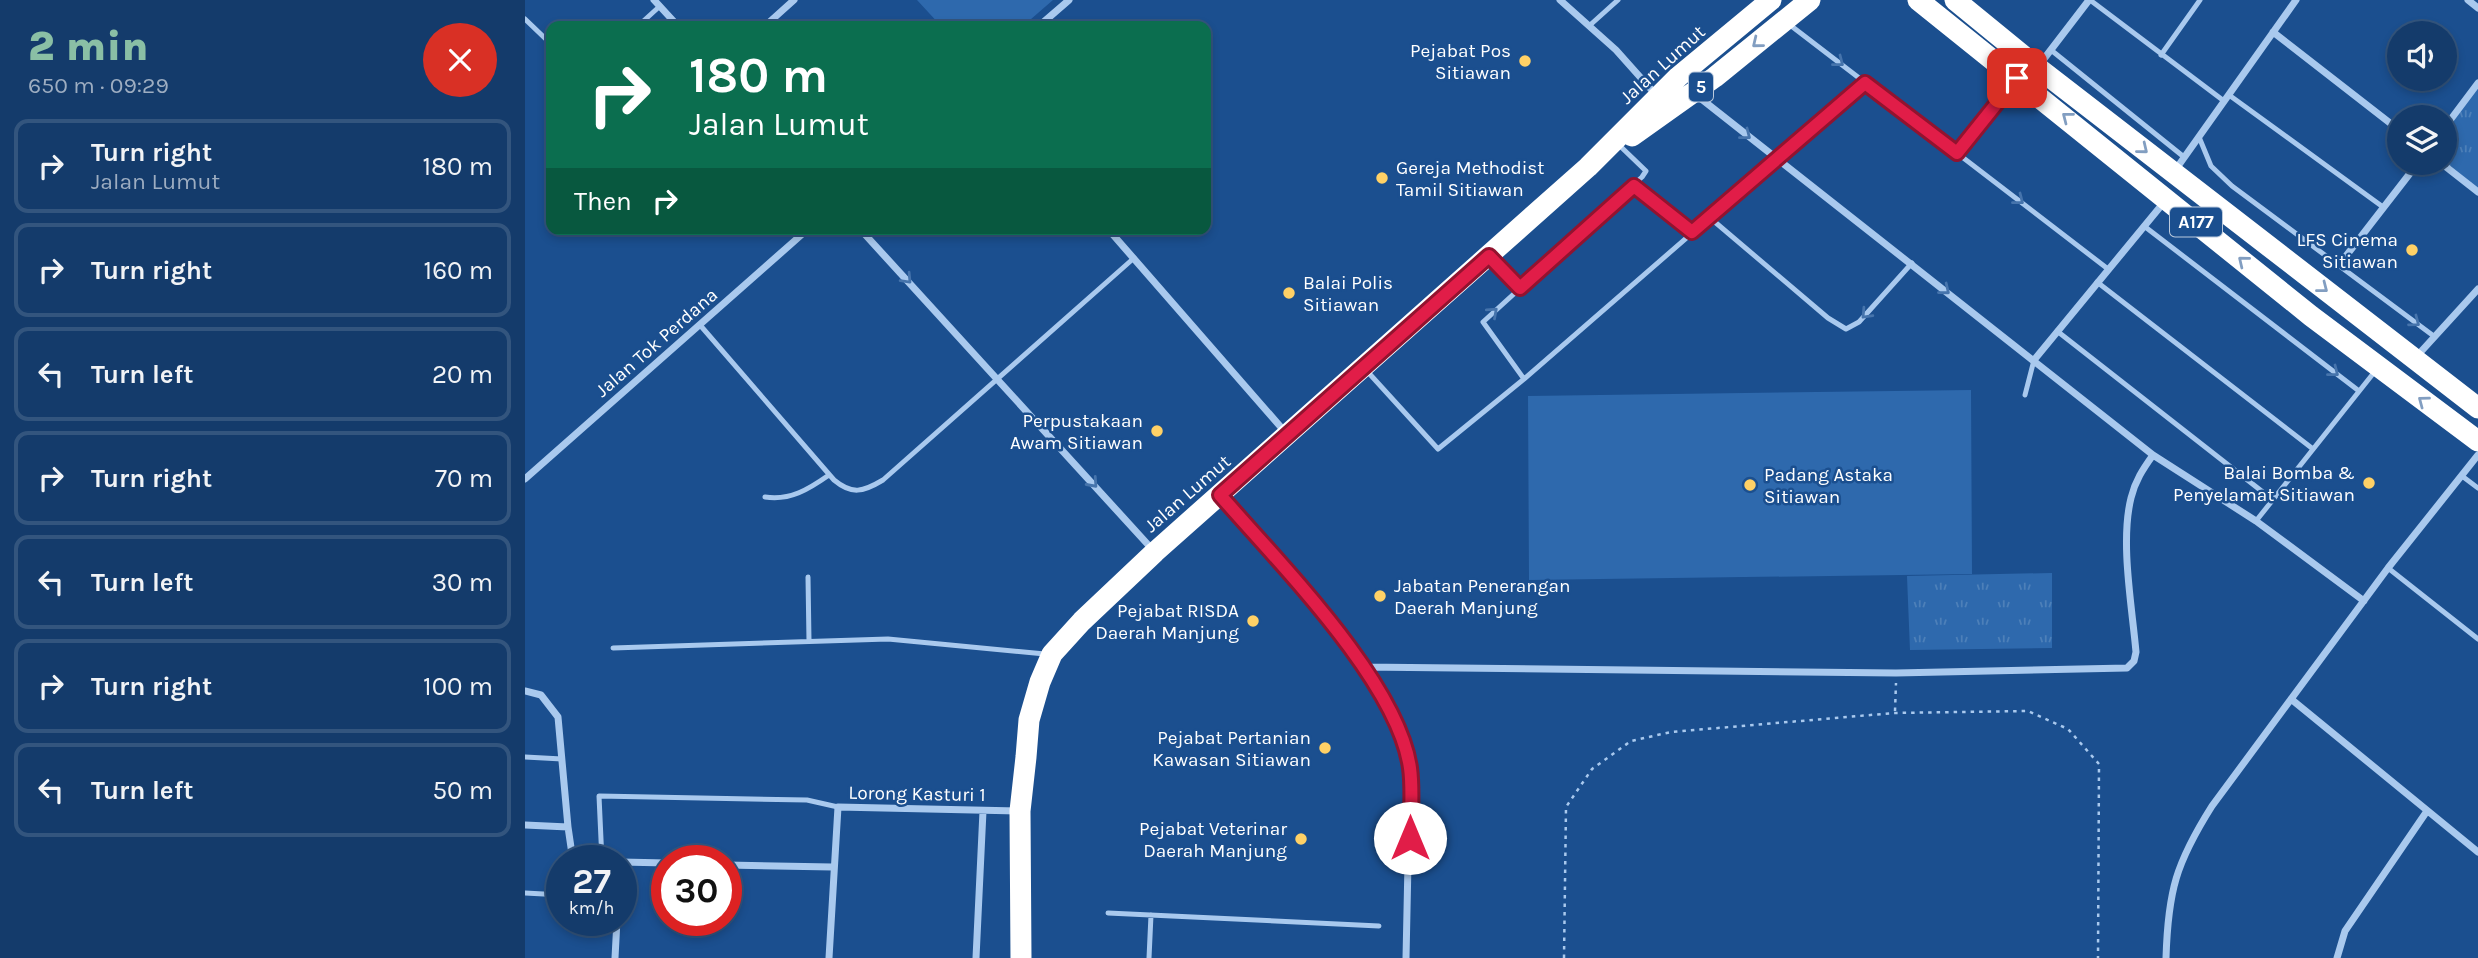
<!DOCTYPE html>
<html lang="en">
<head>
<meta charset="utf-8">
<style>
  body { margin:0; font-family:Karla,sans-serif; background:#214673; color:#f1f3f6; height:100vh; display:flex; flex-direction:column; font-size:26px; white-space:nowrap }
  * { box-sizing:border-box; margin:0 }
  p { font-size:23px; color:#9dadc1 }
  .icon { flex:none; width:38px; height:38px; fill:none; stroke:currentColor; stroke-width:2; stroke-linecap:round; stroke-linejoin:round }
  .map { position:relative; flex:1; overflow:hidden }
  .side { display:flex; flex-direction:column; background:#143b6b; width:525px }
  .side>* { flex:none }
  .top-card { position:absolute; left:21px; top:21px; width:665px; height:214px; border-radius:14px; box-shadow:0 4px 10px #0003,0 0 0 2px #33557e; background:#0b6e4f; color:#fff; overflow:hidden }
  .buttons { position:absolute; left:1862px; top:21px; display:grid; gap:14px }
  .buttons a { display:grid; place-items:center; width:70px; height:70px; border-radius:50%; background:#143b6b; box-shadow:0 4px 10px #0003,0 0 0 2px #33557e; font-size:35px }
  .speed { position:absolute; left:21px; top:845px; display:flex; gap:14px; font-size:35px; font-weight:700; text-align:center }
  .speed>* { display:grid; place-content:center; width:91px; height:91px; border-radius:50%; background:#143b6b; box-shadow:0 4px 10px #0003,0 0 0 2px #33557e; line-height:1 }
  .speed small { font-size:18px; font-weight:400 }
  .speed .limit { border:10px solid #d22; background:#fff; color:#111 }
  .pin { position:absolute; display:grid; place-items:center; width:60px; height:60px; color:#fff; margin:-30px; border-radius:14px; box-shadow:0 4px 10px #0006 }
  .me { position:absolute; width:77px; margin:-38px; rotate:0deg; stroke-linejoin:round; filter:drop-shadow(0 0 5px #0008) }
  .turn { display:flex; align-items:center; gap:24px; height:147px; padding:0 28px; font-size:32px }
  .turn .icon { width:91px; height:91px; stroke-width:2.5 }
  .turn b { display:block; font-size:49px; line-height:60px }
  .then { display:flex; align-items:center; height:66px; padding:0 28px; background:#0003; gap:14px; font-size:26px }
  .round { display:grid; place-items:center; flex:none; width:74px; height:74px; border-radius:37px; background:#214673 }
  .head { display:flex; align-items:center; justify-content:space-between; height:119px; padding:0 28px }
  h1 { font-size:42px; font-weight:800; line-height:52px; color:#8abfa5 }
  ul { padding:0; list-style:none }
  li { display:flex; align-items:center; gap:21px; height:94px; margin:0 14px 10px; padding:0 14px; border:4px solid #33557e; border-radius:14px }
  li div { flex:1 }
  li b { display:block; font-size:26px }
  li em { font-style:normal }
  main { display:flex; flex:1; min-height:0 }
  .map>svg:first-child { display:block }
  .grass { fill:url(#grass-tufts) }
  .garden { fill:#2e69ad }
  .lines { fill:none; stroke-linecap:round; stroke-linejoin:round }
  .path { stroke:#a9c9ee; stroke-width:2.5; stroke-dasharray:3.5 5; stroke-linecap:butt }
  .lane { stroke:#a9c9ee; stroke-width:5 }
  .street { stroke:#a9c9ee; stroke-width:7 }
  .highway { stroke:#fff; stroke-width:21 }
  .oneway { stroke:#829ec1 }
  .oneway2 { stroke:#4674ac }
  .route-casing { stroke:#92132f; stroke-width:18 }
  .route { stroke:#e11d48; stroke-width:12 }
  .poi-dot { fill:#ffd166; stroke:#1b4f8f; stroke-width:2.5 }
  .labels { text-anchor:middle; stroke-width:5; stroke-linejoin:round; paint-order:stroke }
  .shield { fill:#1b4f8f; stroke:#bbcadd; stroke-width:2 }
  .shield-label { font-size:18px; font-weight:bold; fill:#fff }
  .poi-label { font-size:19px; fill:#fff; stroke:#1b4f8f; text-anchor:end }
  .street-label { font-size:19px; fill:#fff; stroke:#1b4f8f }
</style>
</head>
<body>
<main>
<section class="side">
<div class="head"><div><h1>2 min</h1><p>650 m · 09:29</p></div><a class="round" style="background:#d93025;color:#fff"><svg class="icon" aria-label="close" viewBox="0 0 24 24"><path d="M6 6l12 12M18 6L6 18"/></svg></a></div>
<ul>
<li><svg class="icon" aria-label="right" viewBox="0 0 24 24"><path d="M7 20v-9h11M14 6l5 5-5 5"/></svg><div><b>Turn right</b><p>Jalan Lumut</p></div><em>180 m</em></li>
<li><svg class="icon" aria-label="right" viewBox="0 0 24 24"><path d="M7 20v-9h11M14 6l5 5-5 5"/></svg><div><b>Turn right</b></div><em>160 m</em></li>
<li><svg class="icon" aria-label="left" viewBox="0 0 24 24"><path d="M17 20v-9H6M10 6l-5 5 5 5"/></svg><div><b>Turn left</b></div><em>20 m</em></li>
<li><svg class="icon" aria-label="right" viewBox="0 0 24 24"><path d="M7 20v-9h11M14 6l5 5-5 5"/></svg><div><b>Turn right</b></div><em>70 m</em></li>
<li><svg class="icon" aria-label="left" viewBox="0 0 24 24"><path d="M17 20v-9H6M10 6l-5 5 5 5"/></svg><div><b>Turn left</b></div><em>30 m</em></li>
<li><svg class="icon" aria-label="right" viewBox="0 0 24 24"><path d="M7 20v-9h11M14 6l5 5-5 5"/></svg><div><b>Turn right</b></div><em>100 m</em></li>
<li><svg class="icon" aria-label="left" viewBox="0 0 24 24"><path d="M17 20v-9H6M10 6l-5 5 5 5"/></svg><div><b>Turn left</b></div><em>50 m</em></li>
</ul>
</section>
<div class="map">
<svg width="1953" height="958" viewBox="0 0 1953 958">
  <defs>
    <pattern id="grass-tufts" width="24" height="20" patternUnits="userSpaceOnUse" patternTransform="scale(1.75)"><rect width="24" height="20" fill="#2e69ad"/><path d="M3 7l-1-3M5 7V3M7 7l1-3M15 17l-1-3M17 17v-4M19 17l1-3" fill="none" stroke="#4d80b9"/></pattern>
  </defs>
  <rect width="100%" height="100%" fill="#1b4f8f"/>
  <path class="grass" d="M1953,83V192L1920,163V127Z
    M1527,573V648L1385,650L1382,576Z"/>
  <path class="garden" d="M392,0H528L498,26H416Z
    M1446,390L1447,574L1004,580L1003,396Z"/>
  <g class="lines">
    <path class="path" d="M1370,711L1371,683
      M1039,958L1041,807L1067,769L1106,741L1146,732L1369,713L1503,711L1543,729L1574,764L1573,958"/>
    <path class="lane" d="M1565,0L1699,101
      M0,19L26,44
      M1265,25L1583,269
      M113,26L135,6
      M1064,26L1093,0
      M1526,50L1659,157
      M1636,55L1675,0
      M1704,95L1858,207
      M1674,137L1686,166L1707,186L1910,337
      M1432,153L1487,84
      M1109,186L1167,232
      M1184,217L1303,318L1321,329L1334,322L1387,263
      M1619,226L1834,391
      M968,260L995,288
      M1572,282L1788,449
      M175,325L309,480C327,495 338,492 358,480L609,258
      M1532,331L1748,500
      M841,370L913,449L999,379L1340,83
      M999,379L958,322L1117,177L1121,171L1094,145
      M1500,395L1509,360
      M1937,476L1953,488
      M240,497C265,501 284,489 304,475
      M1731,521L1851,370
      M1863,568L1953,639
      M283,577L284,641
      M88,648L363,639L520,654
      M0,757L37,759
      M77,861L74,796L282,800L313,807
      M0,893L37,895
      M583,913L854,926
      M624,958L626,915"/>
    <path class="street" d="M129,0L153,26
      M1035,0L1091,50L1132,96
      M1943,0L1953,8
      M240,26L269,0
      M514,26L544,0
      M1748,32L1874,130
      M1515,64L1564,0
      M1170,94L1628,455L1731,521L1839,601
      M1920,127L1953,83
      M1916,163L1953,192
      M1651,169L1771,0
      M335,229L627,549
      M583,229L761,433
      M1814,265L1893,163
      M1892,356L1953,289
      M1509,360L1640,201
      M0,479L283,229
      M696,495L814,634L858,696L873,730L885,768L881,958
      M838,667L1371,673L1602,668L1609,661L1611,652C1607,606 1595,542 1606,498C1610,481 1618,469 1628,455
      M0,691L16,695L33,717L43,827L0,825
      M1766,699L1953,852
      M43,827L48,861
      M96,862L142,863
      M201,865L307,867
      M90,958L92,920
      M304,958L313,807L493,811
      M451,958L458,811
      M1641,958C1643,891 1651,863 1687,806L1863,568L1953,455
      M1812,958L1820,931L1902,811"/>
    <path class="highway" d="M1393,0L1786,316L1953,441
      M1430,0L1512,67L1953,408
      M1107,136L1190,77L1285,0
      M496,958L495,811L501,757L504,720L515,682L527,654L557,621L630,552L1063,167L1153,77L1246,0"/>
  </g>
  <defs><path id="oneway-chevron" d="M-2-3.5L2.5 0L-2 3.5" fill="none" stroke-width="1.6" stroke-linecap="round" stroke-linejoin="round" transform="scale(1.75)"/></defs>
  <g class="oneway">
    <use href="#oneway-chevron" transform="translate(1232 43) rotate(141)"/>
    <use href="#oneway-chevron" transform="translate(1542 117) rotate(-142)"/>
    <use href="#oneway-chevron" transform="translate(1618 149) rotate(39)"/>
    <use href="#oneway-chevron" transform="translate(1718 261) rotate(-141)"/>
    <use href="#oneway-chevron" transform="translate(1798 288) rotate(38)"/>
    <use href="#oneway-chevron" transform="translate(1898 401) rotate(-143)"/>
  </g>
  <g class="oneway2">
    <use href="#oneway-chevron" transform="translate(1314 62) rotate(38)"/>
    <use href="#oneway-chevron" transform="translate(1221 135) rotate(38)"/>
    <use href="#oneway-chevron" transform="translate(1494 200) rotate(38)"/>
    <use href="#oneway-chevron" transform="translate(382 279) rotate(47)"/>
    <use href="#oneway-chevron" transform="translate(1420 290) rotate(39)"/>
    <use href="#oneway-chevron" transform="translate(968 312) rotate(-42)"/>
    <use href="#oneway-chevron" transform="translate(1341 314) rotate(133)"/>
    <use href="#oneway-chevron" transform="translate(1890 322) rotate(37)"/>
    <use href="#oneway-chevron" transform="translate(1809 372) rotate(38)"/>
    <use href="#oneway-chevron" transform="translate(568 483) rotate(48)"/>
  </g>
  <g class="lines">
    <defs>
      <path id="route" d="M885,838C886,816 888,790 885,768C873,682 753,562 695,495L964,256L995,288L1109,186L1167,232L1340,83L1432,153L1492,78"/>
    </defs>
    <use href="#route" class="route-casing"/>
    <use href="#route" class="route"/>
  </g>
  <g class="poi-dot">
    <circle cx="1000" cy="61" r="7"/>
    <circle cx="857" cy="178" r="7"/>
    <circle cx="1887" cy="250" r="7"/>
    <circle cx="764" cy="293" r="7"/>
    <circle cx="632" cy="431" r="7"/>
    <circle cx="1844" cy="483" r="7"/>
    <circle cx="1225" cy="485" r="7"/>
    <circle cx="855" cy="596" r="7"/>
    <circle cx="728" cy="621" r="7"/>
    <circle cx="800" cy="748" r="7"/>
    <circle cx="776" cy="839" r="7"/>
  </g>
  <g class="labels">
    <g class="shield">
      <rect x="1164" y="72.5" width="24" height="29" rx="5"/>
      <rect x="1645" y="207.5" width="52" height="29" rx="5"/>
    </g>
    <g class="shield-label">
      <text x="1176" y="93">5</text>
      <text x="1671" y="228">A177</text>
    </g>
    <g class="poi-label">
      <text x="986" y="57">Pejabat Pos<tspan x="986" dy="22">Sitiawan</tspan></text>
      <text x="871" y="174" text-anchor="start">Gereja Methodist<tspan x="871" dy="22">Tamil Sitiawan</tspan></text>
      <text x="1873" y="246">LFS Cinema<tspan x="1873" dy="22">Sitiawan</tspan></text>
      <text x="778" y="289" text-anchor="start">Balai Polis<tspan x="778" dy="22">Sitiawan</tspan></text>
      <text x="618" y="427">Perpustakaan<tspan x="618" dy="22">Awam Sitiawan</tspan></text>
      <text x="1830" y="479">Balai Bomba &amp;<tspan x="1830" dy="22">Penyelamat Sitiawan</tspan></text>
      <text x="1239" y="481" text-anchor="start">Padang Astaka<tspan x="1239" dy="22">Sitiawan</tspan></text>
      <text x="869" y="592" text-anchor="start">Jabatan Penerangan<tspan x="869" dy="22">Daerah Manjung</tspan></text>
      <text x="714" y="617">Pejabat RISDA<tspan x="714" dy="22">Daerah Manjung</tspan></text>
      <text x="786" y="744">Pejabat Pertanian<tspan x="786" dy="22">Kawasan Sitiawan</tspan></text>
      <text x="762" y="835">Pejabat Veterinar<tspan x="762" dy="22">Daerah Manjung</tspan></text>
    </g>
    <g class="street-label">
      <text transform="translate(1137 64) rotate(-42)" y="7">Jalan Lumut</text>
      <text transform="translate(131 342) rotate(-41)" y="7">Jalan Tok Perdana</text>
      <text transform="translate(662 493) rotate(-41)" y="7">Jalan Lumut</text>
      <text transform="translate(392 793) rotate(1)" y="7">Lorong Kasturi 1</text>
    </g>
  </g>
</svg>
<div class="buttons">
<a><svg class="icon" aria-label="sound" viewBox="0 0 24 24"><path d="M4 9h4l5-4v14l-5-4H4zM17 9q2 3 0 6"/></svg></a>
<a><svg class="icon" aria-label="layers" viewBox="0 0 24 24"><path d="M12 4l9 5-9 5-9-5zM3 14l9 5 9-5"/></svg></a>
</div>
<div class="speed"><div>27<small>km/h</small></div><div class="limit">30</div></div>
<div class="pin" style="left:1492px;top:78px;background:#d93025"><svg class="icon" aria-label="arrive" viewBox="0 0 24 24"><path d="M6 21V4h12l-3 4 3 4H6"/></svg></div>
<svg class="me" style="left:885px;top:838px" viewBox="-20 -20 40 40"><circle r="19" fill="#fff"/><path d="M0-13L10 11 0 6-10 11z" fill="#e11d48"/></svg>
<div class="top-card">
<div class="turn"><svg class="icon" aria-label="right" viewBox="0 0 24 24"><path d="M7 20v-9h11M14 6l5 5-5 5"/></svg><div><b>180 m</b>Jalan Lumut</div></div>
<div class="then">Then<svg class="icon" aria-label="right" viewBox="0 0 24 24"><path d="M7 20v-9h11M14 6l5 5-5 5"/></svg></div>
</div>
</div>
</main>
</body>
</html>
